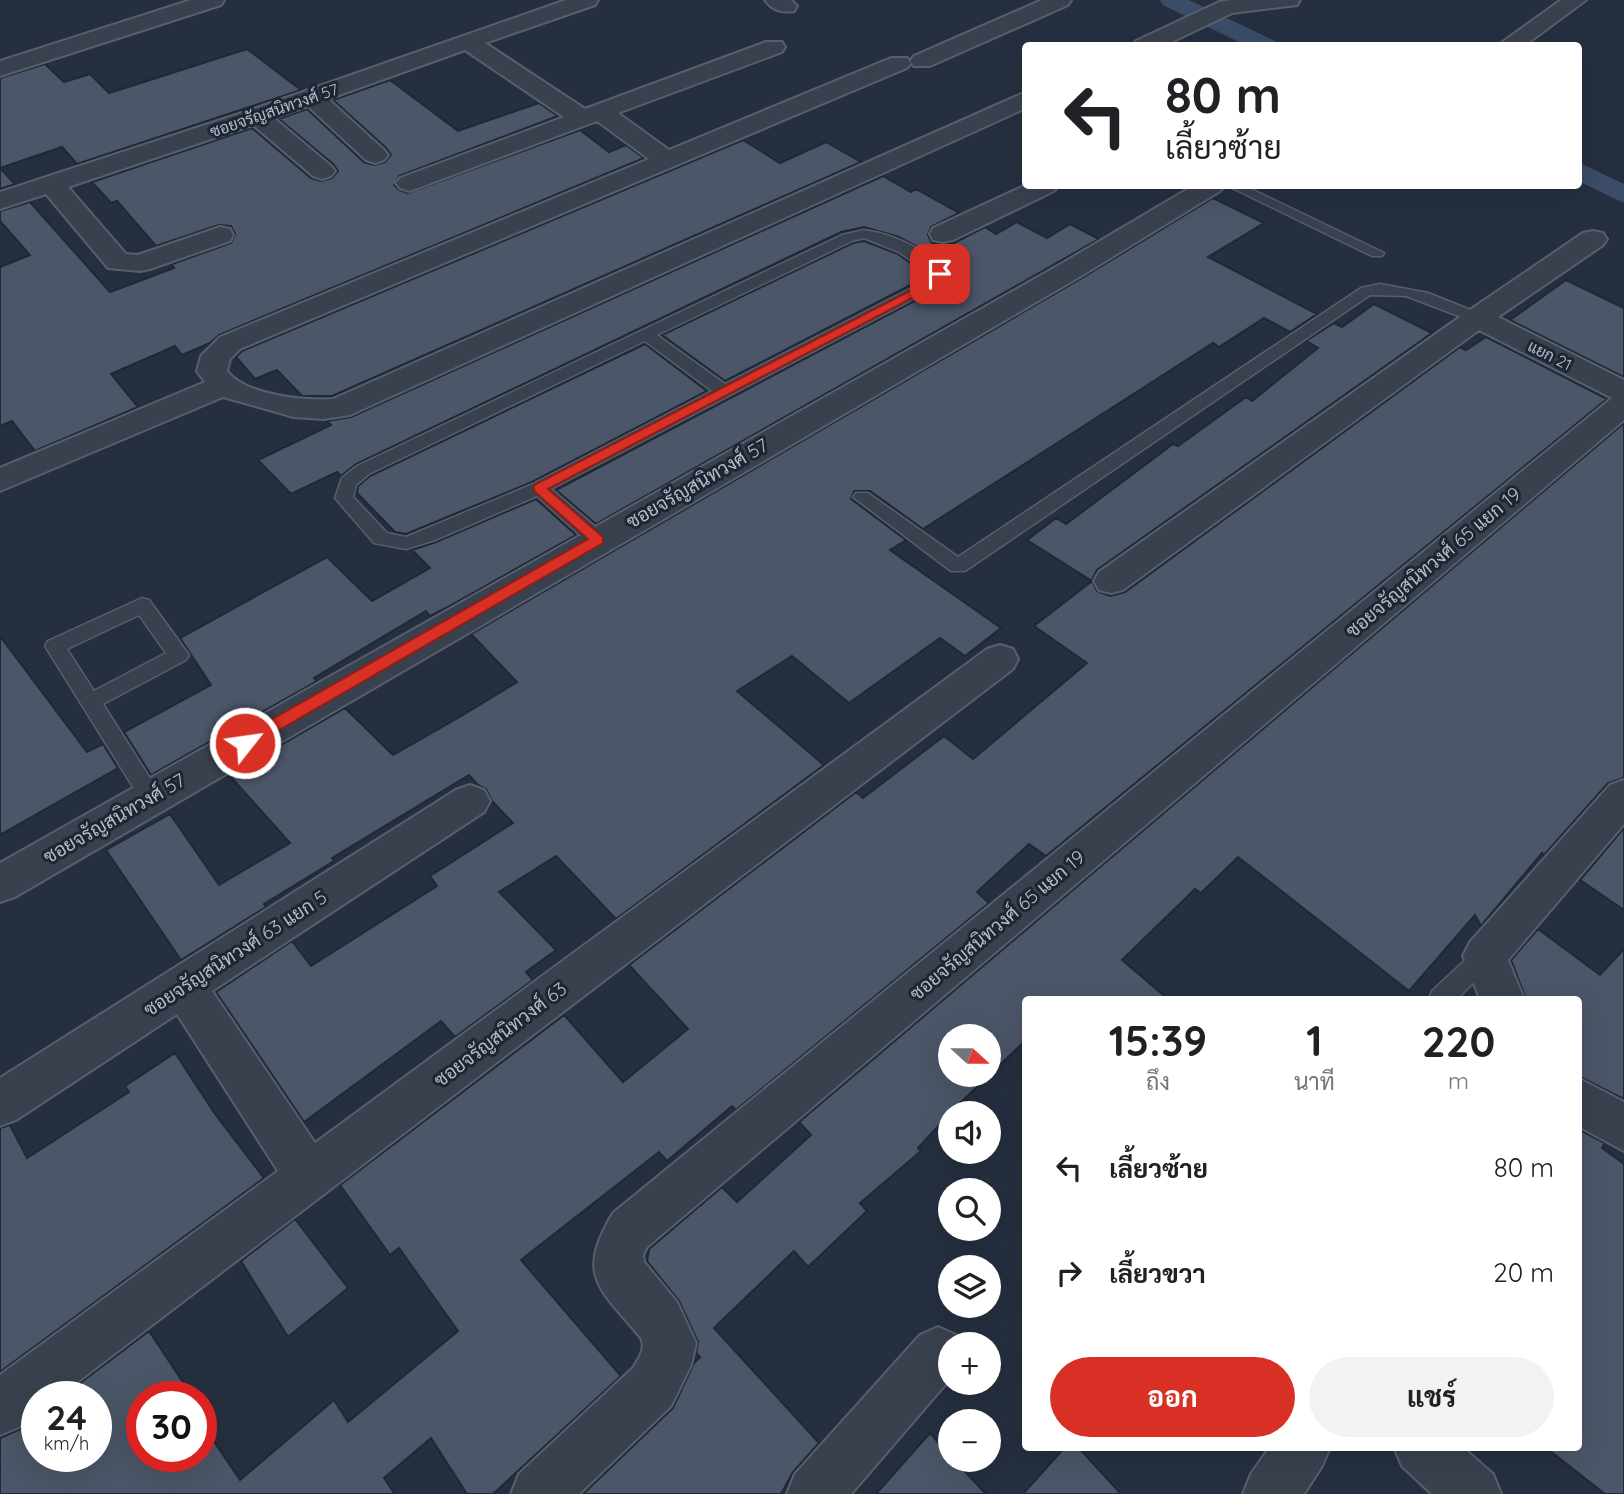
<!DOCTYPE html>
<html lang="th">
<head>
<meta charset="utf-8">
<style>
  body { margin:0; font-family:Quicksand,Sarabun,sans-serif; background:#f2f2f2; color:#202124; height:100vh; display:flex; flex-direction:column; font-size:26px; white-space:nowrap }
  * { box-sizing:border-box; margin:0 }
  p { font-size:23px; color:#757577 }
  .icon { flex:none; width:38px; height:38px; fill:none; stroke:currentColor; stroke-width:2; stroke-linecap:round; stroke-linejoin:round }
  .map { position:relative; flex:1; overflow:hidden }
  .side { position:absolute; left:1022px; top:996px; width:560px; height:455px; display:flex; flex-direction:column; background:#fff; border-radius:7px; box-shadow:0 7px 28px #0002 }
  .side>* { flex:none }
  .top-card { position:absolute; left:1022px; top:42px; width:560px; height:147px; border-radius:7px; box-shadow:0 7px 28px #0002; background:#fff; color:#202124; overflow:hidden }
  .needle { width:46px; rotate:111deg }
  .tools { position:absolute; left:938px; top:1024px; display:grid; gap:14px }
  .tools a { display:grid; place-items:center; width:63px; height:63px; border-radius:50%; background:#fff; box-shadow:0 7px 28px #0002; font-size:35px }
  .speed { position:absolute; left:21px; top:1381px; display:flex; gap:14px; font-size:35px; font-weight:700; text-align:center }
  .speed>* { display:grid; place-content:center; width:91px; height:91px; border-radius:50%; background:#fff; box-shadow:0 7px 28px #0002; line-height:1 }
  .speed small { font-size:18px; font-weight:400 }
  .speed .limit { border:10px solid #d22; background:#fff; color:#111 }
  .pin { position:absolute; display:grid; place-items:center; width:60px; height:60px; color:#fff; margin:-30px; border-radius:14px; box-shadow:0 4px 10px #0006 }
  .me { position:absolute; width:77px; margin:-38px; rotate:60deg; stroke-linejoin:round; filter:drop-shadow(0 0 5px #0008) }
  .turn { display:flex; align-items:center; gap:24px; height:147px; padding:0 28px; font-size:32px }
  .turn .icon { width:91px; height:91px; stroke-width:2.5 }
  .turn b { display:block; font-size:49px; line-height:60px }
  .eta { display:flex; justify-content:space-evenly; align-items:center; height:119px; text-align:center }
  .eta b { font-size:42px; font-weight:700; line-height:49px }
  .action { display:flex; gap:14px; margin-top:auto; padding:14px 28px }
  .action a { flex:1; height:80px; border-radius:42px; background:#d93025; color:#fff; font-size:28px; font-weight:700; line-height:80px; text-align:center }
  .action a+a { background:#f2f2f2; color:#202124 }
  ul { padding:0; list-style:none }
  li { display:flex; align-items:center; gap:21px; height:105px; padding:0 28px }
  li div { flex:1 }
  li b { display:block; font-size:26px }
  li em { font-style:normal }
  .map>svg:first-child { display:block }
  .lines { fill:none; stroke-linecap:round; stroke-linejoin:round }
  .canal { fill:#3b4c68; fill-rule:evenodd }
  .building { fill:#4b5668; stroke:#202836; stroke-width:2; fill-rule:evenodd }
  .service-casing { stroke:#575f6d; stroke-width:3 }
  .minor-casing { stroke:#575f6d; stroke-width:4 }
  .tertiary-casing { stroke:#575f6d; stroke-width:4 }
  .service { fill:#39414f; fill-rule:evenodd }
  .minor { fill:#39414f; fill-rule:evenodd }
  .tertiary { fill:#39414f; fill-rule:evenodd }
  .route { fill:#d93025; stroke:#8d1f18; stroke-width:2 }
  .labels { text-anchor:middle; stroke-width:6; stroke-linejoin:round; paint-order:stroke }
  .far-street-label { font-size:16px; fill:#b6bdca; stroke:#1e2634 }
  .street-label { font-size:19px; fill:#b6bdca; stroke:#1e2634 }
</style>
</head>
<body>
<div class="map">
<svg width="1624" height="1494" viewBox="0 0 1624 1494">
  <rect width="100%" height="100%" fill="#252f3f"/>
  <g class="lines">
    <path class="canal" d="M1160,0H1189L1275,41L1279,46H1247L1163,5Z
      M1578,162L1624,184V203L1578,181Z"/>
  </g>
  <path class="building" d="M247,49L301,90L77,164L62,147L0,168L15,184L0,189V78L45,64L64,82L90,74L109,93Z
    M390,80L458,131L539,103L558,116L399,176L394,185L399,190L408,193L580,130L609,152L626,145L644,158L219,335L210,343L182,355L175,346L111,374L138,407L35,451L12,421L0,426V267L30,255L0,221V211L30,202L110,292L174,268L172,264L231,243L235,234L231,226L219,225L156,246L117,201L111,203L92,182L252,128L311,178L321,181L332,178L338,171L333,164L279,119L307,109L364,162L374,165L385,162L391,155L386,148L333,100Z
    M743,140L780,163L826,142L861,162L332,396H302L277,370L255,379L236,357L242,351Z
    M883,176L911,192L916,189L959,213L931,227L928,235L932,243H954L985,227L996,234L1017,222L1047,238L1070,224L1099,239L596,524L556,490L941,287L950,272L932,255L899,237L864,227L841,232L356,464L341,476L337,472L291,494L258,460L331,425L327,421L351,417Z
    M1213,198L1264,223L1208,257L1317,314L1290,332L1264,318L1219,347L1213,343L923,529L870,491H854L851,499L906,540L890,550L1001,628L965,656L940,638L849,703L792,656L737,691L824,765L616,919L556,856L499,892L556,950L526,972L533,980L455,1037L441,1021L304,1122L216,992L292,941L311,966L437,886L430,876L513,823L492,801L486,789L478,785L469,775L332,858L334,861L264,904L266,907L181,960L106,850L170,814L219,885L290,843L229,775L345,708L393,755L463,715L517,682L471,634L1082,278Z
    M864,241L898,254L928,276L725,381L662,335L853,243Z
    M1566,280L1624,308V377L1510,320Z
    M1374,304L1432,333L1097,570L1092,580L1097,591L1110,596L1125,592L1460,347L1466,350L1486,337L1607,399L1046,856L1029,844L977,892L989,903L736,1110L732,1106L667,1161L659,1152L521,1260L621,1376L493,1494H467L431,1438L384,1478L395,1494H0V1438L21,1429L37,1417V1456H96V1396H63L149,1331L192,1396H142V1456H201V1422L240,1480L334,1400L348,1422L458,1331L399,1248L390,1255L340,1185L564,1015L623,1082L688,1029L629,965L856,792L863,798L944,736L973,759L1087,663L1034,626L1092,581L1027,540L1056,518L1066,524L1173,444L1178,446L1246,397L1252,401L1318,348L1306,341L1334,323L1342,327Z
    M645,344L707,391L532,482L406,534L395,532L357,493L358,486L370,476Z
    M1624,423V778L1608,783L1544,855L1542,853L1481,926L1475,915L1409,991L1238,857L1201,893L1195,889L1122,960L1168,999H1026V1040L955,1108L918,1148L921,1151L860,1203L867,1211L808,1267L794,1251L714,1328L819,1443L793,1472L781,1494H583L673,1408L694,1363L700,1357L696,1353L698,1342L679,1301L647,1261L649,1249L722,1187L737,1202L811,1135L799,1122ZM950,1036H989V1074H950Z
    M536,499L576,535L446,608L430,616L426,611L314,678L317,681L151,775L124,732L211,685L180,638L327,557L372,601L430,568L412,550L436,542Z
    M0,636L87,752L103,744L118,768L0,835Z
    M1624,828V910L1580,880Z
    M1538,929L1600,975L1624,949V1099L1578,1076V999H1526L1511,960Z
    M175,1053L215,1114L264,1178L0,1372V1128L10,1125L27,1158L129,1092L125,1086Z
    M1578,1129L1605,1143L1602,1148L1624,1164V1494H1605L1545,1447H1578Z
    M295,1219L348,1288L288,1337L241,1261Z
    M930,1433L950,1456V1460H954L986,1494H876Z
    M1065,1447H1078L1121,1494H1023Z"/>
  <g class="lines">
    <defs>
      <path id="service" d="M1228,186H1245L1384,253L1382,256H1372Z
        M864,230C893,234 929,250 948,274L940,285L551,489L605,535L607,540L605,545H591L537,496L435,540L406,549L374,543L335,498L342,478L357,466L842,235ZM864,238L899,252L932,275L929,279L725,384L657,335L852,241ZM645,341L712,391L533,484L406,537L387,533L353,497L356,485L369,474Z
        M1380,284L1428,293L1483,315L1485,318L1477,323L1406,296L1370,295L965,571H951L853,497L856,493H868L958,557L1361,288Z
        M142,598L149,600L189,655L186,660L103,704L162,797L159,803L151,806L143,803L45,646L48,641ZM139,615L166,653L94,691L67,649Z
        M1485,946L1493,949L1497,956L1493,963L1457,999H1429L1432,991L1477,949Z"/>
      <path id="minor" d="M191,0H224L221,5L0,76V61Z
        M566,0H598L595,5L485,43L585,109L766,42H782L785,47L782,52L618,113L669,150L891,58H907L911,63L907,68L240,349L230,359L227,371C245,395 304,401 333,399L1026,92V108L350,415L324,419L294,417L223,397L0,491V468L205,382L197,371L201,356L220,337L649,159L597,121L418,188L409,191L400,188L396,183L400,178L564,117L465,50L328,99L384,150L388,155L384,160L375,163L366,160L308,106L274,118L331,166L335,171L331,176L322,179L313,176L253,125L68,187L126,254L138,255L220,227L230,229L233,235L230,241L150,269L140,271L108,268L46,194L0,209V192L248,111Z
        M765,0H791L797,6L794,11C782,13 772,10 765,0Z
        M1042,0H1071L1068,5L930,66H914L910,61L914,56Z
        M1231,0H1300L1297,5L1289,6L1232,13L1163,46H1133L1136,41L1219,2Z
        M1561,0H1586L1524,46H1497Z
        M1026,185L1058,186L1054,191L953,240L943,242L933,240L930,234L933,228Z
        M1193,186H1224L1220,191L1081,276L15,897L0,902V863L1061,264Z
        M1593,231L1603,233L1607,239L1603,245L1498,317L1624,380V420L647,1247L643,1255L644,1262L677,1302L696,1343L691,1365L671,1406L579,1494H511L519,1474L633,1368C639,1358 646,1349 641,1338C600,1288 575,1277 613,1213L1612,398L1479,330L1123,590L1111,593L1099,590L1094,581L1099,572L1467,312L1583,233Z
        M1000,645L1013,649L1018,659L1013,669L59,1396H37V1413L19,1427L0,1435V1375L278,1171L177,1014L16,1120L0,1126V1078L456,790L470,785L484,790L490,801L484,812L212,991L315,1143L987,649Z
        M1578,1078L1624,1102V1151L1578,1126Z
        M938,1327L956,1335L960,1344H950V1379L851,1494H787L795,1474L920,1335Z
        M1394,1447H1462L1493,1474L1501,1494H1432L1402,1466Z"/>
      <path id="tertiary" d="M1624,780V824L1508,960L1524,999H1480L1463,956L1470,942L1610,785Z
        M1270,1447H1330L1322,1466L1304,1494H1243L1251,1474Z"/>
    </defs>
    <use href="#service" class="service-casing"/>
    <use href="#minor" class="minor-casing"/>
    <use href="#tertiary" class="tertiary-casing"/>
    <use href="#service" class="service"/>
    <use href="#minor" class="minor"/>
    <use href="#tertiary" class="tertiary"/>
  </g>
  <path class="route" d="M940,270L945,274L939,284L548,489L603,537V543L250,747H239L237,743L239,738L588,539L534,491V485L931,280L936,271Z"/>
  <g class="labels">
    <g class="far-street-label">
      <text transform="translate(274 110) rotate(-19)" y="6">ซอยจรัญสนิทวงศ์ 57</text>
      <text transform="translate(1550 355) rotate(27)" y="6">แยก 21</text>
    </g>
    <g class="street-label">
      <text transform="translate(697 483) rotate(-30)" y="7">ซอยจรัญสนิทวงศ์ 57</text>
      <text transform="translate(1433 562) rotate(-40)" y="7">ซอยจรัญสนิทวงศ์ 65 แยก 19</text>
      <text transform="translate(114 818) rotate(-30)" y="7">ซอยจรัญสนิทวงศ์ 57</text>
      <text transform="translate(997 925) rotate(-40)" y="7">ซอยจรัญสนิทวงศ์ 65 แยก 19</text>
      <text transform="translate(235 953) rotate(-33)" y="7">ซอยจรัญสนิทวงศ์ 63 แยก 5</text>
      <text transform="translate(500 1034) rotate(-37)" y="7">ซอยจรัญสนิทวงศ์ 63</text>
    </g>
  </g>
</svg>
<div class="tools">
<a><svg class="needle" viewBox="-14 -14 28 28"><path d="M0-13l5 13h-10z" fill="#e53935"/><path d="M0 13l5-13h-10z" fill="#757577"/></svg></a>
<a><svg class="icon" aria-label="sound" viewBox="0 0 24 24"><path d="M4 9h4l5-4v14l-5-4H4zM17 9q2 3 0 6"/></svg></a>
<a><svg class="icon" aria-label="search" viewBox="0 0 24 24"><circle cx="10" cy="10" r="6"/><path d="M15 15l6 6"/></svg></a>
<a><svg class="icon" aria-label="layers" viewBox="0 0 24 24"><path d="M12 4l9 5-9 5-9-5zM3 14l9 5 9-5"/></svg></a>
<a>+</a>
<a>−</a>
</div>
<div class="speed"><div>24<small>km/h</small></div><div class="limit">30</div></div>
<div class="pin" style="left:940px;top:274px;background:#d93025"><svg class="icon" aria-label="arrive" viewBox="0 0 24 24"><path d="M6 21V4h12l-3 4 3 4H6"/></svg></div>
<svg class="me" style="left:245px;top:743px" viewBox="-20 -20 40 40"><circle r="17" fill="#d93025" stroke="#fff" stroke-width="3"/><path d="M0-11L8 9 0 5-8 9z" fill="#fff"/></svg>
<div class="top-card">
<div class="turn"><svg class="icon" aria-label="left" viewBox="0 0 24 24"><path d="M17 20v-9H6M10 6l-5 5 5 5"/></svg><div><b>80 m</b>เลี้ยวซ้าย</div></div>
</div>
<section class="side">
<div class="eta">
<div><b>15:39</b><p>ถึง</p></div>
<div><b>1</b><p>นาที</p></div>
<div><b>220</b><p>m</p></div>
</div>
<ul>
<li><svg class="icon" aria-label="left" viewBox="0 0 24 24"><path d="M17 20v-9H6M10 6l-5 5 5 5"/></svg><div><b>เลี้ยวซ้าย</b></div><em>80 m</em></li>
<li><svg class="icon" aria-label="right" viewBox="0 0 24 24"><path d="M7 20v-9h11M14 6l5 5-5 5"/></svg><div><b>เลี้ยวขวา</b></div><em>20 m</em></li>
</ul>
<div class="action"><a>ออก</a><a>แชร์</a></div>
</section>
</div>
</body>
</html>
